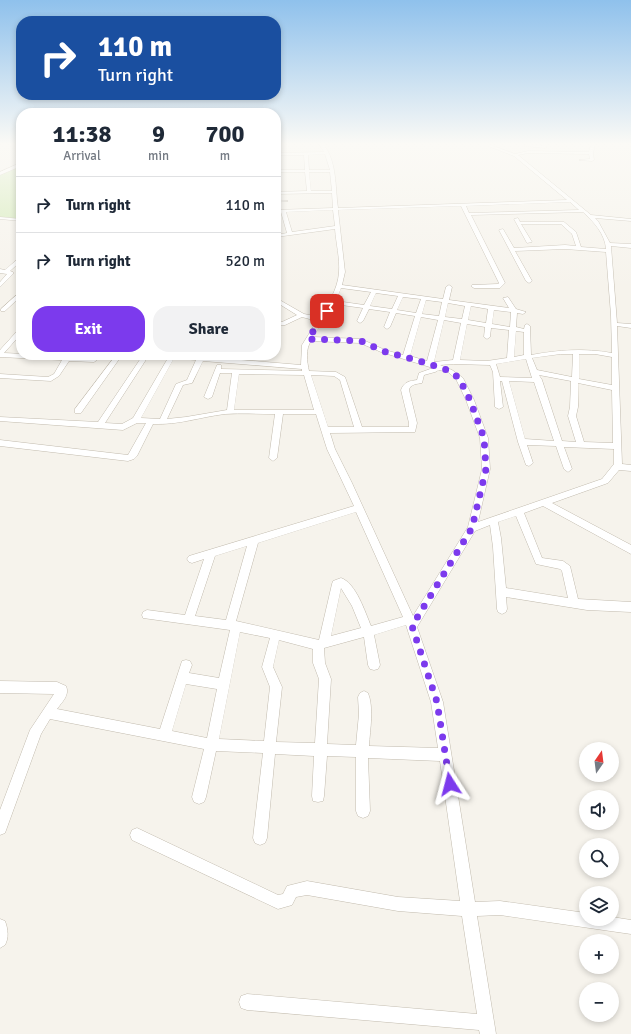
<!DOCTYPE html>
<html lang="en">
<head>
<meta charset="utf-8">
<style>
  body { margin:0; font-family:Signika,sans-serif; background:#f2f2f3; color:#1f2937; height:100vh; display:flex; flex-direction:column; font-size:15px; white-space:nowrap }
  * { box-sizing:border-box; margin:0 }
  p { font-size:13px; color:#747a83 }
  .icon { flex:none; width:22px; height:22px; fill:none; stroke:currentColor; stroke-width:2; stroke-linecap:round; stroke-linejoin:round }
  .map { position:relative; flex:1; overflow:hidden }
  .drawer { position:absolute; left:16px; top:108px; width:265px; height:252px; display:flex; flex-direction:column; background:#fff; border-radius:16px; box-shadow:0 2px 6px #0003 }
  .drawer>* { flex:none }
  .guide { position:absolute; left:16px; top:16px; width:265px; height:84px; border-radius:16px; box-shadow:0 2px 6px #0003; background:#1a4fa0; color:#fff; overflow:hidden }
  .needle { width:26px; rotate:14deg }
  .controls { position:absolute; left:579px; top:742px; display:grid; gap:8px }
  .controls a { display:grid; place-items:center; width:40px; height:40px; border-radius:50%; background:#fff; box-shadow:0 2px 6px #0003; font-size:20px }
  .pin { position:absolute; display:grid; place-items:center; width:34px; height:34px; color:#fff; margin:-17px; border-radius:8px; box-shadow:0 2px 6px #0006 }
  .me { position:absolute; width:44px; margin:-22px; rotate:351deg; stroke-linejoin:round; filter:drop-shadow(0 0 3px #0008) }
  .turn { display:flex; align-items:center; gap:14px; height:84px; padding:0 16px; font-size:18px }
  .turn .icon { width:52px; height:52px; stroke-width:2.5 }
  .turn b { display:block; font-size:28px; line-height:34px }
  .eta { display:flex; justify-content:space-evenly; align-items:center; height:68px; text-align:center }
  .eta b { font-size:24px; font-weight:700; line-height:28px }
  .cta { display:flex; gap:8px; margin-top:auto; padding:8px 16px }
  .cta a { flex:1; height:46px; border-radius:16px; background:#7c3aed; color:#fff; font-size:16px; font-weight:700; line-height:46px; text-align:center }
  .cta a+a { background:#f2f2f3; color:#1f2937 }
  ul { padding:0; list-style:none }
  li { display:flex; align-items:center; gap:12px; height:56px; padding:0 16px; border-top:1px solid #e0e1e3 }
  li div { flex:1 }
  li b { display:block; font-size:15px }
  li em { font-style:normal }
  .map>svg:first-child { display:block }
  .green { fill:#d2eab5 }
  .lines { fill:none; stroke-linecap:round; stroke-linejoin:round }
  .minor-casing { stroke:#c2bbae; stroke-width:1 }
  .minor { fill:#fff; fill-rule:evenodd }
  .route { stroke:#7c3aed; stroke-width:7; stroke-dasharray:0 12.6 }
</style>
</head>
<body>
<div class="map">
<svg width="631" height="1034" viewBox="0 0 631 1034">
  <rect width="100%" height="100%" fill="#f6f3ec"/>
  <path class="green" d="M21,165V220L0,218V174Z"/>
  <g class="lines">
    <defs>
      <path id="minor" d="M319,144H323C337,161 335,186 338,208L567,200L514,156L483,144H488L515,154L528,151L589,152L591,144H595L593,153L594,160L592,161L579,160L590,159L589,154L528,153L518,155L591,215L631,219V221L595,218L598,221L610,243L631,244V248L611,246L617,323L631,324V328L617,326L622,464L631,465V471L619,470L608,483L552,503L631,545V554L543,506L524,513L542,558L563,561L570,566L578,599L631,602V612L587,610L506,597L507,609L506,612L502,614L498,612L497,609L493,547L490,525L475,531L417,627L443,702L475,902L500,901L586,913V919H612V917L631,920V934L500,915L477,916L496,1034H480L479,1030L247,1010L241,1008L239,1002L241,996L247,994L477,1014L462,916L398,911L307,895L296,897L292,905L278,909L132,840L130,835L132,830L137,828L278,895L283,894L287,886L307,881L398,897L460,901L440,761L368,758L370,811L368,816L363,818L358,816L356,811V757L327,756L324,796L323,801L318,802L313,801L312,796L314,756L275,754L267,838L265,843L260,845L255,843L253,838L263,753L216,751L206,797L204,802L199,804L194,802L192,797L204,749L50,719L41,734L5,833L0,835V810L30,730L54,694L0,693V681L57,682L66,686C70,695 62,702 57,709L160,729L182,661L186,660L190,661L192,665L189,673L219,678L230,630L143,618L142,615L143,612L147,610L185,615L204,559L192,563L189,562L187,559L189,556L354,506L327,449L316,414H283L277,458L273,461L269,458L275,414C259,414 241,413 225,414C200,417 179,425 153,424L137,456L134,459L128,461L0,446V440L128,455L146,423H137L123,430L0,421V417L98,422L143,355H149L105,423L122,424L133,418L168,358L159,357L156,355L198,356L199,355H205V357L301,365L302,345L317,321L302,317L285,325L276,326V322H282L297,315L276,302V298L304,314L320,317C328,304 338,289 339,272C340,258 336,243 335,229L276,237V235L287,233L281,212H276V210L333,208L332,193L276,194V192L307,191L305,172H276V170H305L304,155H276V153L324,152ZM325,154L330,170H309L308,155ZM309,172H330L332,191H311ZM570,202L579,210L469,213L466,206ZM461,206L499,283L498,284L472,285L471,286L474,288H500L505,283L471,215L583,212C594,222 605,234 606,249L581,247L576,232L564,222H520L518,218L514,219L527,243L532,242L521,224H561L572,234L576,246L565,245L514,248L503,229L499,230L526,281L529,283L532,281L515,251L565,249L606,252L611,315L612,353C584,348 559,350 531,355L530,326L527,324L525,325L524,329L516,327L517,313L523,314L526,312L516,309L508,297L503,298L509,308L449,300L452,287L449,285L446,287L443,299L342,285L345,272L338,210ZM333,210L335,226L292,232L286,212ZM341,288L371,292L364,305L336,301ZM376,293L398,296L392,309L370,306ZM403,297L421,299L416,313L397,310ZM426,300L442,302L439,316L422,314ZM448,303L465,306L462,319L445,317ZM334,304L363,308L357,321L360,323L363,321L369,309L390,312L384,327L387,329L390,327L396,313L415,316L403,355L385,350L361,339L313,337ZM471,306L488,309L486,323L468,320ZM494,310L511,312L510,327L492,324ZM421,317L438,320L427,361L410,356ZM444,320L461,323L453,360L434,362ZM467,324L485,327L484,337L487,339L490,337L491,328L509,330L507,358L487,361L460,360ZM516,331L524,332V355L514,357ZM311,341L360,343L381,352L433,368L419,373L417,380C409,381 404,382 401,390L409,423V427H362L345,377L336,372L309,371C307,362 305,349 311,341ZM561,354H573L572,377L537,370L532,358ZM579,354H595L612,357V385L579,379ZM174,358L196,360L187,380L176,384L160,419L141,418ZM526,359L532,378L500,377L496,364ZM203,361L302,369V371L221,369V365H217L204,397L208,399L212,397L220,373H232L227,410L186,417L167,419L183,385L192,383ZM454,364L490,365L493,372L495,407L499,409L503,407L500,381H502L518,442L526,465L529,466L533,463L527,445L556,446L564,469L568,472L572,469L564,447L614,449V464L602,479L478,522L490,469L488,438L474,400L463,378L452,370L440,365ZM439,370L448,372L456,379L466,400L480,438L482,469L468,527L413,616L352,483L335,449L330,433L415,432L417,423L409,390C410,384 417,384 422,383L424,375L435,372ZM239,374L304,375L314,410H234ZM311,375L334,376L340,380L354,427H328ZM539,375L571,381L570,407L568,416L576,442L562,441L542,380ZM509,381L534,382L554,441L525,439ZM578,383L612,390L613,443L584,442L576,416L578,407ZM356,512L403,617L371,626C365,612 356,583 341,578L333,581L332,584L319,640L236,621L258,543ZM516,516L536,564L560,569L562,571L568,598L506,588L501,538L498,522ZM247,546L226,620L195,616L215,556ZM341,588L352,606L361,628L331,636ZM406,625L431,702L438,748L369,746C370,729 374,708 368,693L364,691L360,693L358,697L359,714L356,745L327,744L331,679L325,663L324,648L364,637L368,665L370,669L374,670L378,669L380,665L374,635ZM240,632L270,638L262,667L270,687L264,741L219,739ZM279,640L313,649V663L319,679L315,743L276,742L282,687L273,667ZM186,684L217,689L207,738L172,731Z
        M526,144L545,146L547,147L545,148L525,146Z
        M20,163H21V166L0,175V172Z
        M276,200L288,201L276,202Z
        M0,217L21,219V221L0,219Z
        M21,256V261L10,271L13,272V274L0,287V282L7,274L0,273V269L5,270Z
        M21,291V296L5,311H1V309Z
        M21,328V334L4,353L65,356L66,355H72L71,357L94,358L97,360L94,362L69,361L59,376L51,381L0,378V374L48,377L54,374L62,360L0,357V350L19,329Z
        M116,355H122L81,413H75V409Z
        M0,919L5,921C8,929 9,938 5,945L0,948Z"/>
    </defs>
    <use href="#minor" class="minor-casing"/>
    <use href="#minor" class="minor"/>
  </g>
  <linearGradient id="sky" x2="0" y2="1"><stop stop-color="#8fc1ec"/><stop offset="0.5" stop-color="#fbfaf6"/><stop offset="1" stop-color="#fbfaf6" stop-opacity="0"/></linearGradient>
  <rect width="631" height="288" fill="url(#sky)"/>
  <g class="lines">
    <path class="route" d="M327,311L308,339L361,341L383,351L423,362L450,371L459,378L470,400L484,438L486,469L472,528L412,626L437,702L450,784"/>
  </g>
</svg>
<div class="controls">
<a><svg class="needle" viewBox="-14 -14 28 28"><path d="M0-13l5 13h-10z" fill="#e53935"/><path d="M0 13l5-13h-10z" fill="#747a83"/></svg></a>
<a><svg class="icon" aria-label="sound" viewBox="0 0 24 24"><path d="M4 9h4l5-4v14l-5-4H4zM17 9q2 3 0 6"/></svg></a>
<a><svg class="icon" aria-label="search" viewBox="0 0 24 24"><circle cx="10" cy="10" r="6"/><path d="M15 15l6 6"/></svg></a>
<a><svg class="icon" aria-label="layers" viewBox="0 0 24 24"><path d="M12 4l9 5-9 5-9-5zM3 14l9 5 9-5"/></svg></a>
<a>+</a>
<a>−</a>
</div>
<div class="pin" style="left:327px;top:311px;background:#d93025"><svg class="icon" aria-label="arrive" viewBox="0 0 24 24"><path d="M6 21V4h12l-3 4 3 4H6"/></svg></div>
<svg class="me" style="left:450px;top:784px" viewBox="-20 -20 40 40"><path d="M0-17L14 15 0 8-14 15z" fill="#7c3aed" stroke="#fff" stroke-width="4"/></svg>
<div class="guide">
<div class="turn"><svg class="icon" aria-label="right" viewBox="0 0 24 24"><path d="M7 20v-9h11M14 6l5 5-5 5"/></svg><div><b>110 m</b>Turn right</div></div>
</div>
<section class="drawer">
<div class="eta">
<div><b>11:38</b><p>Arrival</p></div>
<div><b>9</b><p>min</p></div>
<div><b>700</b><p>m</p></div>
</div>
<ul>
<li><svg class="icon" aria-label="right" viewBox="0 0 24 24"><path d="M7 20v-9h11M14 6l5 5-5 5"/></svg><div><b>Turn right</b></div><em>110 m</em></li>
<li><svg class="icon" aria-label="right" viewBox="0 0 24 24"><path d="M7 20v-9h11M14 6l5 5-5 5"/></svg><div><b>Turn right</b></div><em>520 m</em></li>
</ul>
<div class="cta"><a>Exit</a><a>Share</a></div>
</section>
</div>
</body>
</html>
